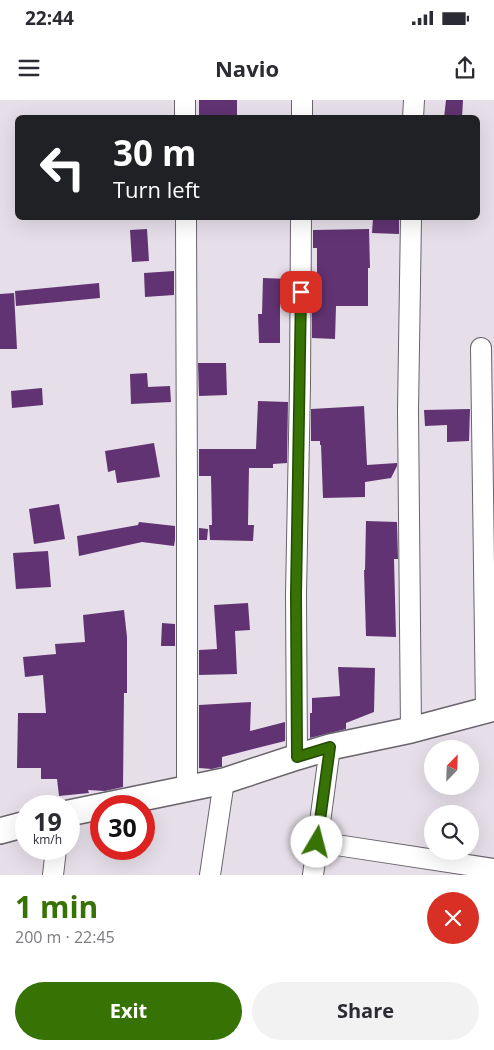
<!DOCTYPE html>
<html lang="en">
<head>
<meta charset="utf-8">
<style>
  body { margin:0; font-family:"Open Sans",sans-serif; background:#f2f2f3; color:#2b2b33; height:100vh; display:flex; flex-direction:column; font-size:19px; white-space:nowrap }
  * { box-sizing:border-box; margin:0 }
  p { font-size:16px; color:#7c7c81 }
  .icon { flex:none; width:28px; height:28px; fill:none; stroke:currentColor; stroke-width:2; stroke-linecap:round; stroke-linejoin:round }
  .map { position:relative; height:775px; overflow:hidden }
  .sheet { display:flex; flex-direction:column; background:#fff; flex:1 }
  .sheet>* { flex:none }
  .guide { position:absolute; left:15px; top:15px; width:465px; height:105px; border-radius:8px; box-shadow:0 5px 20px #0002; background:#202124; color:#fff; overflow:hidden }
  .needle { width:32px; rotate:23deg }
  .controls { position:absolute; left:424px; top:640px; display:grid; gap:10px }
  .controls a { display:grid; place-items:center; width:55px; height:55px; border-radius:50%; background:#fff; box-shadow:0 5px 20px #0002; font-size:25px }
  .speed { position:absolute; left:15px; top:695px; display:flex; gap:10px; font-size:25px; font-weight:700; text-align:center }
  .speed>* { display:grid; place-content:center; width:65px; height:65px; border-radius:50%; background:#fff; box-shadow:0 5px 20px #0002; line-height:1 }
  .speed small { font-size:12px; font-weight:400 }
  .speed .limit { border:8px solid #d22; background:#fff; color:#111 }
  .pin { position:absolute; display:grid; place-items:center; width:42px; height:42px; color:#fff; margin:-21px; border-radius:10px; box-shadow:0 2px 8px #0006 }
  .me { position:absolute; width:55px; margin:-28px; rotate:8deg; stroke-linejoin:round; filter:drop-shadow(0 0 4px #0008) }
  .turn { display:flex; align-items:center; gap:18px; height:105px; padding:0 15px; font-size:22px }
  .turn .icon { width:65px; height:65px; stroke-width:2.5 }
  .turn b { display:block; font-size:35px; line-height:42px }
  .round { display:grid; place-items:center; flex:none; width:52px; height:52px; border-radius:26px; background:#f2f2f3 }
  .summary { display:flex; align-items:center; justify-content:space-between; height:85px; padding:0 15px }
  h1 { font-size:30px; font-weight:700; line-height:38px; color:#377204 }
  .cta { display:flex; gap:10px; margin-top:auto; padding:10px 15px }
  .cta a { flex:1; height:58px; border-radius:30px; background:#377204; color:#fff; font-size:20px; font-weight:700; line-height:58px; text-align:center }
  .cta a+a { background:#f2f2f3; color:#2b2b33 }
  .status { display:flex; justify-content:space-between; align-items:center; height:35px; padding:0 25px; background:#fff; direction:ltr }
  .status svg { height:14px; fill:currentColor }
  header { display:flex; justify-content:space-between; align-items:center; height:65px; padding:0 15px; background:#fff; font-size:22px; font-weight:700 }
  .map>svg:first-child { display:block }
  .building { fill:#613372 }
  .lines { fill:none; stroke-linecap:round; stroke-linejoin:round }
  .minor-casing { stroke:#69636c; stroke-width:22 }
  .tertiary-casing { stroke:#69636c; stroke-width:28 }
  .minor { stroke:#fff; stroke-width:20 }
  .tertiary { stroke:#fff; stroke-width:25 }
  .route-casing { stroke:#244a03; stroke-width:12 }
  .route { stroke:#377204; stroke-width:9 }
</style>
</head>
<body>
<div class="status"><b>22:44</b><svg viewBox="0 0 49 12"><path d="M0 12V9h3v3zM5 12V6h3v6zM10 12V3h3v9zM15 12V0h3v12zM26 1h20v11H26zM47 4h2v5h-2z"/></svg></div>
<header><svg class="icon" aria-label="menu" viewBox="0 0 24 24"><path d="M4 6h16M4 12h16M4 18h16"/></svg>Navio<svg class="icon" aria-label="share" viewBox="0 0 24 24"><path d="M12 15V3M7 8l5-5 5 5M5 13v7h14v-7"/></svg></header>
<div class="map">
<svg width="494" height="775" viewBox="0 0 494 775">
  <rect width="100%" height="100%" fill="#e6dfe9"/>
  <path class="building" d="M199,0H237V18H199Z
    M446,0H463L462,18H444Z
    M373,118H399V134L372,133Z
    M147,129L149,161L132,162L130,130Z
    M369,129L370,168H368V206H336L335,239L312,238V180H317V148H313V130Z
    M174,171V195L145,197L144,173Z
    M263,178L289,179V195H280V243H259L258,214H262Z
    M99,183L100,198L16,206L15,191Z
    M14,193L17,249H0V194Z
    M198,263H226L227,295L199,296Z
    M147,273L148,287L170,286L171,302L131,304L130,274Z
    M42,288L43,305L12,308L11,291Z
    M258,301L288,302L287,363L273,364V368H249L248,425H254L253,441L210,440L209,425H212L211,376H199V349H256Z
    M364,306L367,365L397,363V366L391,378L365,382V397L323,398L321,345H320V341H311V309Z
    M470,309L469,341L447,342V325L425,326L424,310Z
    M154,343L160,377L117,383L115,370L108,372L105,351Z
    M59,404L65,439L34,444L29,409Z
    M366,421L397,422L398,459H394L396,537L366,536L364,470H365Z
    M139,422L175,426V440L174,446L142,442L79,456L77,436L138,425Z
    M199,428L208,429L207,440H199Z
    M48,451L51,487L16,489L13,453Z
    M248,503L250,530L235,531L237,574L199,575V550L217,549L214,505Z
    M124,510L127,537V593H124L123,687L105,691L88,690L89,693L59,696L57,679H41V668H17L18,613H46L43,575L25,577L23,557L56,554L55,544L85,542L83,515Z
    M162,523L175,524V546H161Z
    M338,567L375,568L374,612L346,623V629L310,638V613H312V598L340,596Z
    M251,602L250,631L285,622V641L222,657V667H220L212,669L199,668V605Z"/>
  <g class="lines">
    <defs>
      <path id="minor" d="M185,0V18
        M302,18V0
        M413,18L414,0
        M186,118L187,393V688
        M481,248L486,610
        M411,630L408,311L411,118
        M297,657L296,495L300,285L301,118
        M317,742L494,769
        M53,775L56,749
        M210,775L224,681
        M313,775L330,647"/>
      <path id="tertiary" d="M69,713L224,681L297,657L330,647L411,630L494,608
        M0,731L26,724"/>
    </defs>
    <use href="#minor" class="minor-casing"/>
    <use href="#tertiary" class="tertiary-casing"/>
    <use href="#minor" class="minor"/>
    <use href="#tertiary" class="tertiary"/>
  </g>
  <g class="lines">
    <defs>
      <path id="route" d="M301,192L296,495L297,657L330,647L317,742"/>
    </defs>
    <use href="#route" class="route-casing"/>
    <use href="#route" class="route"/>
  </g>
</svg>
<div class="controls">
<a><svg class="needle" viewBox="-14 -14 28 28"><path d="M0-13l5 13h-10z" fill="#e53935"/><path d="M0 13l5-13h-10z" fill="#7c7c81"/></svg></a>
<a><svg class="icon" aria-label="search" viewBox="0 0 24 24"><circle cx="10" cy="10" r="6"/><path d="M15 15l6 6"/></svg></a>
</div>
<div class="speed"><div>19<small>km/h</small></div><div class="limit">30</div></div>
<div class="pin" style="left:301px;top:192px;background:#d93025"><svg class="icon" aria-label="arrive" viewBox="0 0 24 24"><path d="M6 21V4h12l-3 4 3 4H6"/></svg></div>
<svg class="me" style="left:317px;top:742px" viewBox="-20 -20 40 40"><circle r="19" fill="#fff"/><path d="M0-13L10 11 0 6-10 11z" fill="#377204"/></svg>
<div class="guide">
<div class="turn"><svg class="icon" aria-label="left" viewBox="0 0 24 24"><path d="M17 20v-9H6M10 6l-5 5 5 5"/></svg><div><b>30 m</b>Turn left</div></div>
</div>
</div>
<section class="sheet">
<div class="summary"><div><h1>1 min</h1><p>200 m · 22:45</p></div><a class="round" style="background:#d93025;color:#fff"><svg class="icon" aria-label="close" viewBox="0 0 24 24"><path d="M6 6l12 12M18 6L6 18"/></svg></a></div>
<div class="cta"><a>Exit</a><a>Share</a></div>
</section>
</body>
</html>
